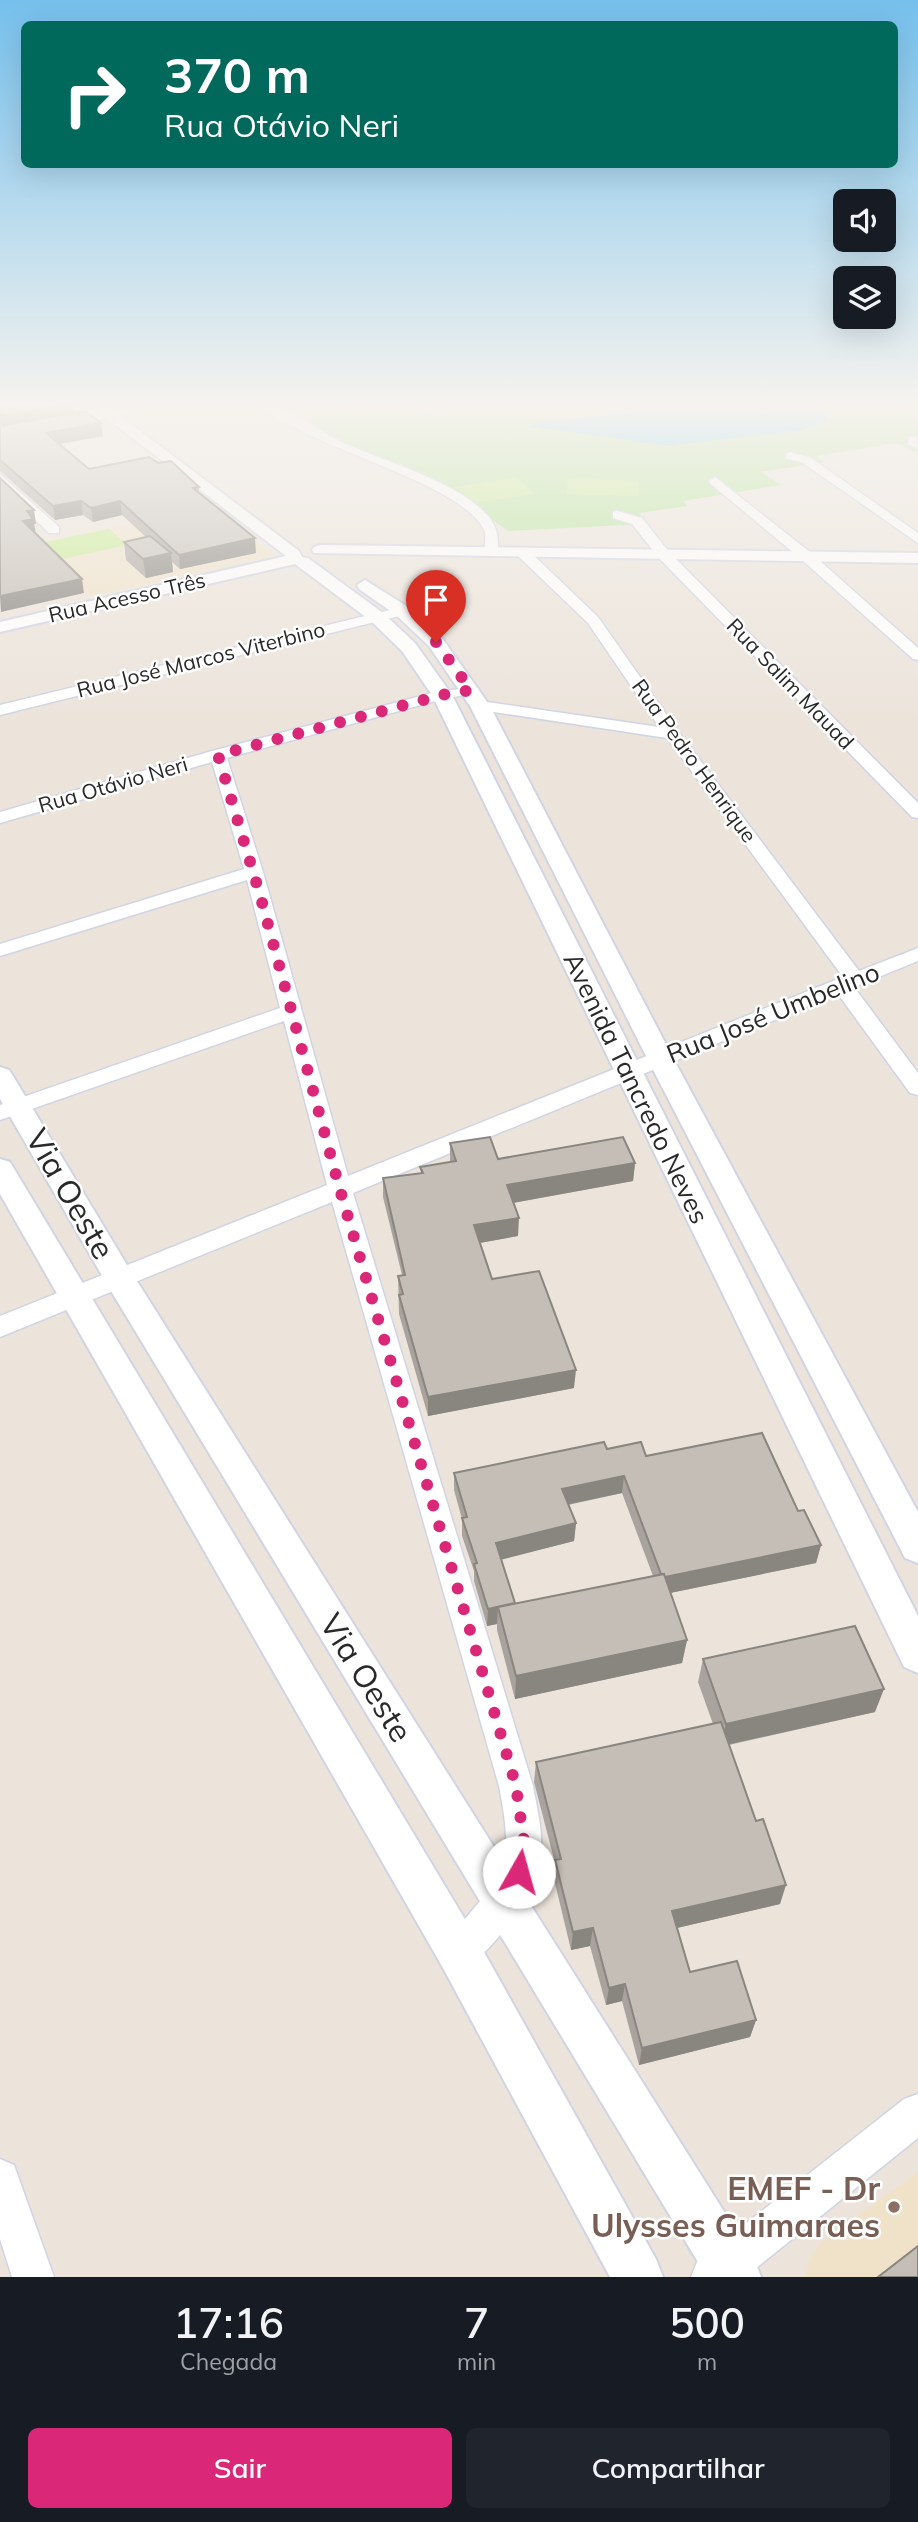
<!DOCTYPE html>
<html lang="pt">
<head>
<meta charset="utf-8">
<style>
  body { margin:0; font-family:Mulish,sans-serif; background:#20242c; color:#f1f3f6; height:100vh; display:flex; flex-direction:column; font-size:26px; white-space:nowrap }
  * { box-sizing:border-box; margin:0 }
  p { font-size:23px; color:#9ea1a6 }
  .icon { flex:none; width:38px; height:38px; fill:none; stroke:currentColor; stroke-width:2; stroke-linecap:round; stroke-linejoin:round }
  .map { position:relative; height:2277px; overflow:hidden }
  .drawer { display:flex; flex-direction:column; background:#171b24; flex:1 }
  .drawer>* { flex:none }
  .banner { position:absolute; left:21px; top:21px; width:877px; height:147px; border-radius:10px; box-shadow:0 7px 28px #0002; background:#00695c; color:#fff; overflow:hidden }
  .tools { position:absolute; left:833px; top:189px; display:grid; gap:14px }
  .tools a { display:grid; place-items:center; width:63px; height:63px; border-radius:10px; background:#171b24; box-shadow:0 7px 28px #0002; font-size:35px }
  .pin { position:absolute; display:grid; place-items:center; width:60px; height:60px; color:#fff; margin:-72px -30px; border-radius:50% 50% 50% 0; rotate:-45deg; box-shadow:0 0 7px #0007 }
  .pin .icon { rotate:45deg }
  .me { position:absolute; width:77px; margin:-38px; rotate:7deg; stroke-linejoin:round; filter:drop-shadow(0 0 5px #0008) }
  .turn { display:flex; align-items:center; gap:24px; height:147px; padding:0 28px; font-size:32px }
  .turn .icon { width:91px; height:91px; stroke-width:2.5 }
  .turn b { display:block; font-size:49px; line-height:60px }
  .eta { display:flex; justify-content:space-evenly; align-items:center; height:119px; text-align:center }
  .eta b { font-size:42px; font-weight:600; line-height:49px }
  .primary-button { display:flex; gap:14px; margin-top:auto; padding:14px 28px }
  .primary-button a { flex:1; height:80px; border-radius:10px; background:#db2777; color:#fff; font-size:28px; font-weight:600; line-height:80px; text-align:center }
  .primary-button a+a { background:#20242c; color:#f1f3f6 }
  .map>svg:first-child { display:block }
  .education { fill:#efe2c9 }
  .green { fill:#b2e595 }
  .pitch { fill:#c8ed90 }
  .water { fill:#69d2f3 }
  .lines { fill:none; stroke-linecap:round; stroke-linejoin:round }
  .minor-casing { stroke:#d0d4e3; stroke-width:3 }
  .tertiary-casing { stroke:#d0d4e3; stroke-width:4 }
  .minor { fill:#fff; fill-rule:evenodd }
  .tertiary { fill:#fff; fill-rule:evenodd }
  .wall { fill:#a9a39d; fill-rule:evenodd }
  .shaded-wall { fill:#89857f }
  .building { fill:#c4beb6; stroke:#89857f; stroke-width:2 }
  .route { stroke:#db2777; stroke-width:12; stroke-dasharray:0 21.6 }
  .education-dot { fill:#8d6e63; stroke:#fff; stroke-width:2.5 }
  .labels { text-anchor:middle; stroke-width:5; stroke-linejoin:round; paint-order:stroke }
  .far-street-label { font-size:21px; fill:#292929; stroke:#fff }
  .street-label { font-size:26px; fill:#292929; stroke:#fff }
  .near-street-label { font-size:32px; fill:#292929; stroke:#fff }
  .near-education-label { font-size:32px; font-weight:bold; fill:#785e54; stroke:#fff; text-anchor:end }
</style>
</head>
<body>
<div class="map">
<svg width="918" height="2277" viewBox="0 0 918 2277">
  <rect width="100%" height="100%" fill="#ece4db"/>
  <path class="education" d="M214,507L276,557L89,596L38,543Z
    M918,2172V2277H805L809,2259L821,2242Z"/>
  <path class="green" d="M417,403H482L486,405L496,403H879L918,419V452H914L897,443L816,456L824,462L761,472L781,485L683,501L687,506L639,513L645,524L508,531L462,497L347,446L298,420L345,410L357,417Z"/>
  <path class="pitch" d="M515,477L535,494L476,502L455,487Z
    M568,478L638,481L639,496L567,494Z
    M109,529L127,545L57,560L41,543Z"/>
  <path class="water" d="M642,403H809L823,410L828,421L802,430L668,446L527,426L538,423L629,413L638,409Z"/>
  <g class="lines">
    <defs>
      <path id="minor" d="M258,403C283,403 320,432 344,443C385,462 459,482 488,516C498,528 498,536 498,551L496,554H486C483,546 488,536 483,528C457,480 305,448 258,403Z
        M408,403H425L436,408L431,411Z
        M127,408L132,411L131,413L65,426L59,423Z
        M909,437H917L918,449L908,444Z
        M790,452L811,458L918,533V543L803,463L786,458V454Z
        M0,474L59,527V533H49L0,485Z
        M715,477L811,553L918,648V660L913,659L801,559L711,484L709,481Z
        M617,511L642,518L669,552L918,803V818L912,817L659,558L632,524L613,518V512Z
        M522,548L527,549L598,617L678,731L859,971L918,948V961L854,987L918,1073V1095L910,1093L838,994L353,1193L533,1786C537,1809 544,1833 540,1857C534,1893 493,1956 459,1970L446,1965L441,1952C448,1936 459,1926 470,1913C513,1864 510,1846 499,1786L332,1202L0,1337V1316L327,1185L284,1021L0,1120V1105L280,1008L247,880L0,956V944L244,869L212,762L0,823V812L212,751L436,692L476,687L479,690L476,693L443,699L227,758L263,872L348,1176L843,977L667,738L474,709L472,706L474,703L480,701L659,727L588,623L517,555V549Z
        M402,607L409,611L407,614L0,715V705Z
        M918,2094V2138L745,2277H691L697,2262L904,2099Z
        M0,2159L14,2165L54,2277H12L0,2239Z"/>
      <path id="tertiary" d="M87,403H103L299,551L302,557L308,558L383,613L415,643L452,695L918,1616V1673L904,1667L432,695L402,651L371,621L295,564L0,632V622L286,556Z
        M320,545L918,553V563L314,553L312,550L314,547Z
        M365,580L408,607L442,638L490,706L673,1058L918,1512V1563L905,1558L647,1058L470,706L429,646L396,615L359,589L357,585Z
        M0,1067L9,1070L13,1076L130,1270L754,2259L761,2277H707L108,1286L0,1099Z
        M0,1159L10,1162L475,1936L656,2259L663,2277H610L443,1968L0,1194Z"/>
    </defs>
    <use href="#minor" class="minor-casing"/>
    <use href="#tertiary" class="tertiary-casing"/>
    <use href="#minor" class="minor"/>
    <use href="#tertiary" class="tertiary"/>
  </g>
  <path class="wall" d="M0,403H73L75,413L103,436L59,444L89,469L158,463L199,487V493L256,553L180,569L172,562L173,572L146,578L126,560L124,542L146,537L122,515L93,522L83,515L55,520L0,471Z
    M450,1143L498,1159L635,1163L633,1181L513,1203L518,1236L480,1243L492,1279L574,1388L428,1416L399,1314L398,1276L402,1275L383,1197V1178L421,1173L420,1167L450,1162Z
    M607,1449L646,1456L798,1511L821,1545L816,1563L670,1593L687,1640L682,1663L515,1699L497,1630V1624L487,1626L474,1581V1571L462,1536V1519L454,1490V1473ZM622,1493L653,1576L515,1604L501,1559L574,1541L576,1523L568,1505Z
    M703,1659L875,1712L729,1745L780,1904L677,1928L690,1972L756,2020L750,2037L639,2065L622,2001L606,2005L590,1946L571,1950L554,1879L555,1863L534,1782L536,1762L713,1724L698,1682Z"/>
  <path class="shaded-wall" d="M73,403L75,415L0,429V416Z
    M101,423L103,436L48,446L46,433Z
    M81,501L83,515L55,520L53,506Z
    M120,501L122,515L93,522L91,508Z
    M34,510L36,524H34L36,533L23,521L27,511Z
    M255,538L256,553L180,569L179,555Z
    M171,553L173,572L146,578L143,559Z
    M82,579L84,593L1,612L0,596Z
    M635,1163L633,1181L507,1204V1185Z
    M519,1218L518,1236L473,1244L474,1225Z
    M576,1370L574,1388L428,1416V1397Z
    M624,1476L622,1493L560,1506L562,1489Z
    M576,1523L574,1541L496,1561V1543Z
    M821,1545L816,1563L660,1595L662,1578Z
    M498,1607L497,1624L487,1626L488,1609Z
    M687,1640L682,1663L515,1699L516,1676Z
    M884,1689L875,1712L721,1746L726,1724Z
    M786,1885L780,1904L668,1930L672,1911Z
    M593,1928L590,1946L571,1950L573,1932Z
    M625,1984L622,2001L606,2005L609,1988Z
    M756,2020L750,2037L639,2065L642,2048Z"/>
  <path class="building" d="M0,403H70L0,416Z
    M85,411L101,423L46,433L89,469L149,457L158,463L171,461L199,487L193,488L255,538L179,555L120,501L91,508L81,501L53,506L0,460V426Z
    M0,478L34,510L27,511L33,519L23,521L82,579L0,596Z
    M150,536L171,553L143,559L124,542Z
    M490,1137L498,1159L623,1137L635,1163L507,1185L519,1218L474,1225L492,1279L539,1271L576,1370L428,1397L399,1295L403,1294L398,1276L405,1275L383,1178L423,1173L420,1167L456,1161L450,1143Z
    M762,1433L798,1511L804,1510L821,1545L665,1577L664,1574H661L624,1476L562,1489L576,1523L496,1543L515,1603L488,1609L474,1564L477,1563L462,1518L467,1517L454,1473L604,1442L607,1449L641,1442L646,1456Z
    M664,1574L687,1640L516,1676L498,1607Z
    M855,1626L884,1689L726,1724L703,1659Z
    M721,1722L756,1821L763,1819L786,1885L672,1911L690,1972L737,1961L756,2020L642,2048L625,1984L609,1988L593,1928L573,1932L555,1860L561,1859L536,1762Z
    M918,2246V2277H878Z"/>
  <linearGradient id="sky" x2="0" y2="1"><stop stop-color="#75c0ec"/><stop offset="0.56" stop-color="#f6f3ef"/><stop offset="1" stop-color="#f6f3ef" stop-opacity="0"/></linearGradient>
  <rect width="918" height="722" fill="url(#sky)"/>
  <g class="lines">
    <path class="route" d="M436,642L471,690L442,695L218,755L260,895L340,1190L516,1786L524,1842L519,1872"/>
  </g>
  <circle class="education-dot" cx="894" cy="2207" r="7"/>
  <g class="labels">
    <g class="far-street-label">
      <text transform="translate(127 598) rotate(-13)" y="7">Rua Acesso Três</text>
      <text transform="translate(201 660) rotate(-14)" y="7">Rua José Marcos Viterbino</text>
      <text transform="translate(790 684) rotate(46)" y="7">Rua Salim Mauad</text>
      <text transform="translate(694 761) rotate(54)" y="7">Rua Pedro Henrique</text>
      <text transform="translate(113 785) rotate(-16)" y="7">Rua Otávio Neri</text>
    </g>
    <g class="street-label">
      <text transform="translate(773 1013) rotate(-22)" y="9">Rua José Umbelino</text>
      <text transform="translate(636 1088) rotate(64)" y="9">Avenida Tancredo Neves</text>
    </g>
    <g class="near-street-label">
      <text transform="translate(70 1194) rotate(60)" y="11">Via Oeste</text>
      <text transform="translate(366 1678) rotate(58)" y="11">Via Oeste</text>
    </g>
    <g class="near-education-label">
      <text x="880" y="2200">EMEF - Dr<tspan x="880" dy="37">Ulysses Guimaraes</tspan></text>
    </g>
  </g>
</svg>
<div class="tools">
<a><svg class="icon" aria-label="sound" viewBox="0 0 24 24"><path d="M4 9h4l5-4v14l-5-4H4zM17 9q2 3 0 6"/></svg></a>
<a><svg class="icon" aria-label="layers" viewBox="0 0 24 24"><path d="M12 4l9 5-9 5-9-5zM3 14l9 5 9-5"/></svg></a>
</div>
<div class="pin" style="left:436px;top:642px;background:#d93025"><svg class="icon" aria-label="arrive" viewBox="0 0 24 24"><path d="M6 21V4h12l-3 4 3 4H6"/></svg></div>
<svg class="me" style="left:519px;top:1872px" viewBox="-20 -20 40 40"><circle r="19" fill="#fff"/><path d="M0-13L10 11 0 6-10 11z" fill="#db2777"/></svg>
<div class="banner">
<div class="turn"><svg class="icon" aria-label="right" viewBox="0 0 24 24"><path d="M7 20v-9h11M14 6l5 5-5 5"/></svg><div><b>370 m</b>Rua Otávio Neri</div></div>
</div>
</div>
<section class="drawer">
<div class="eta">
<div><b>17:16</b><p>Chegada</p></div>
<div><b>7</b><p>min</p></div>
<div><b>500</b><p>m</p></div>
</div>
<div class="primary-button"><a>Sair</a><a>Compartilhar</a></div>
</section>
</body>
</html>
